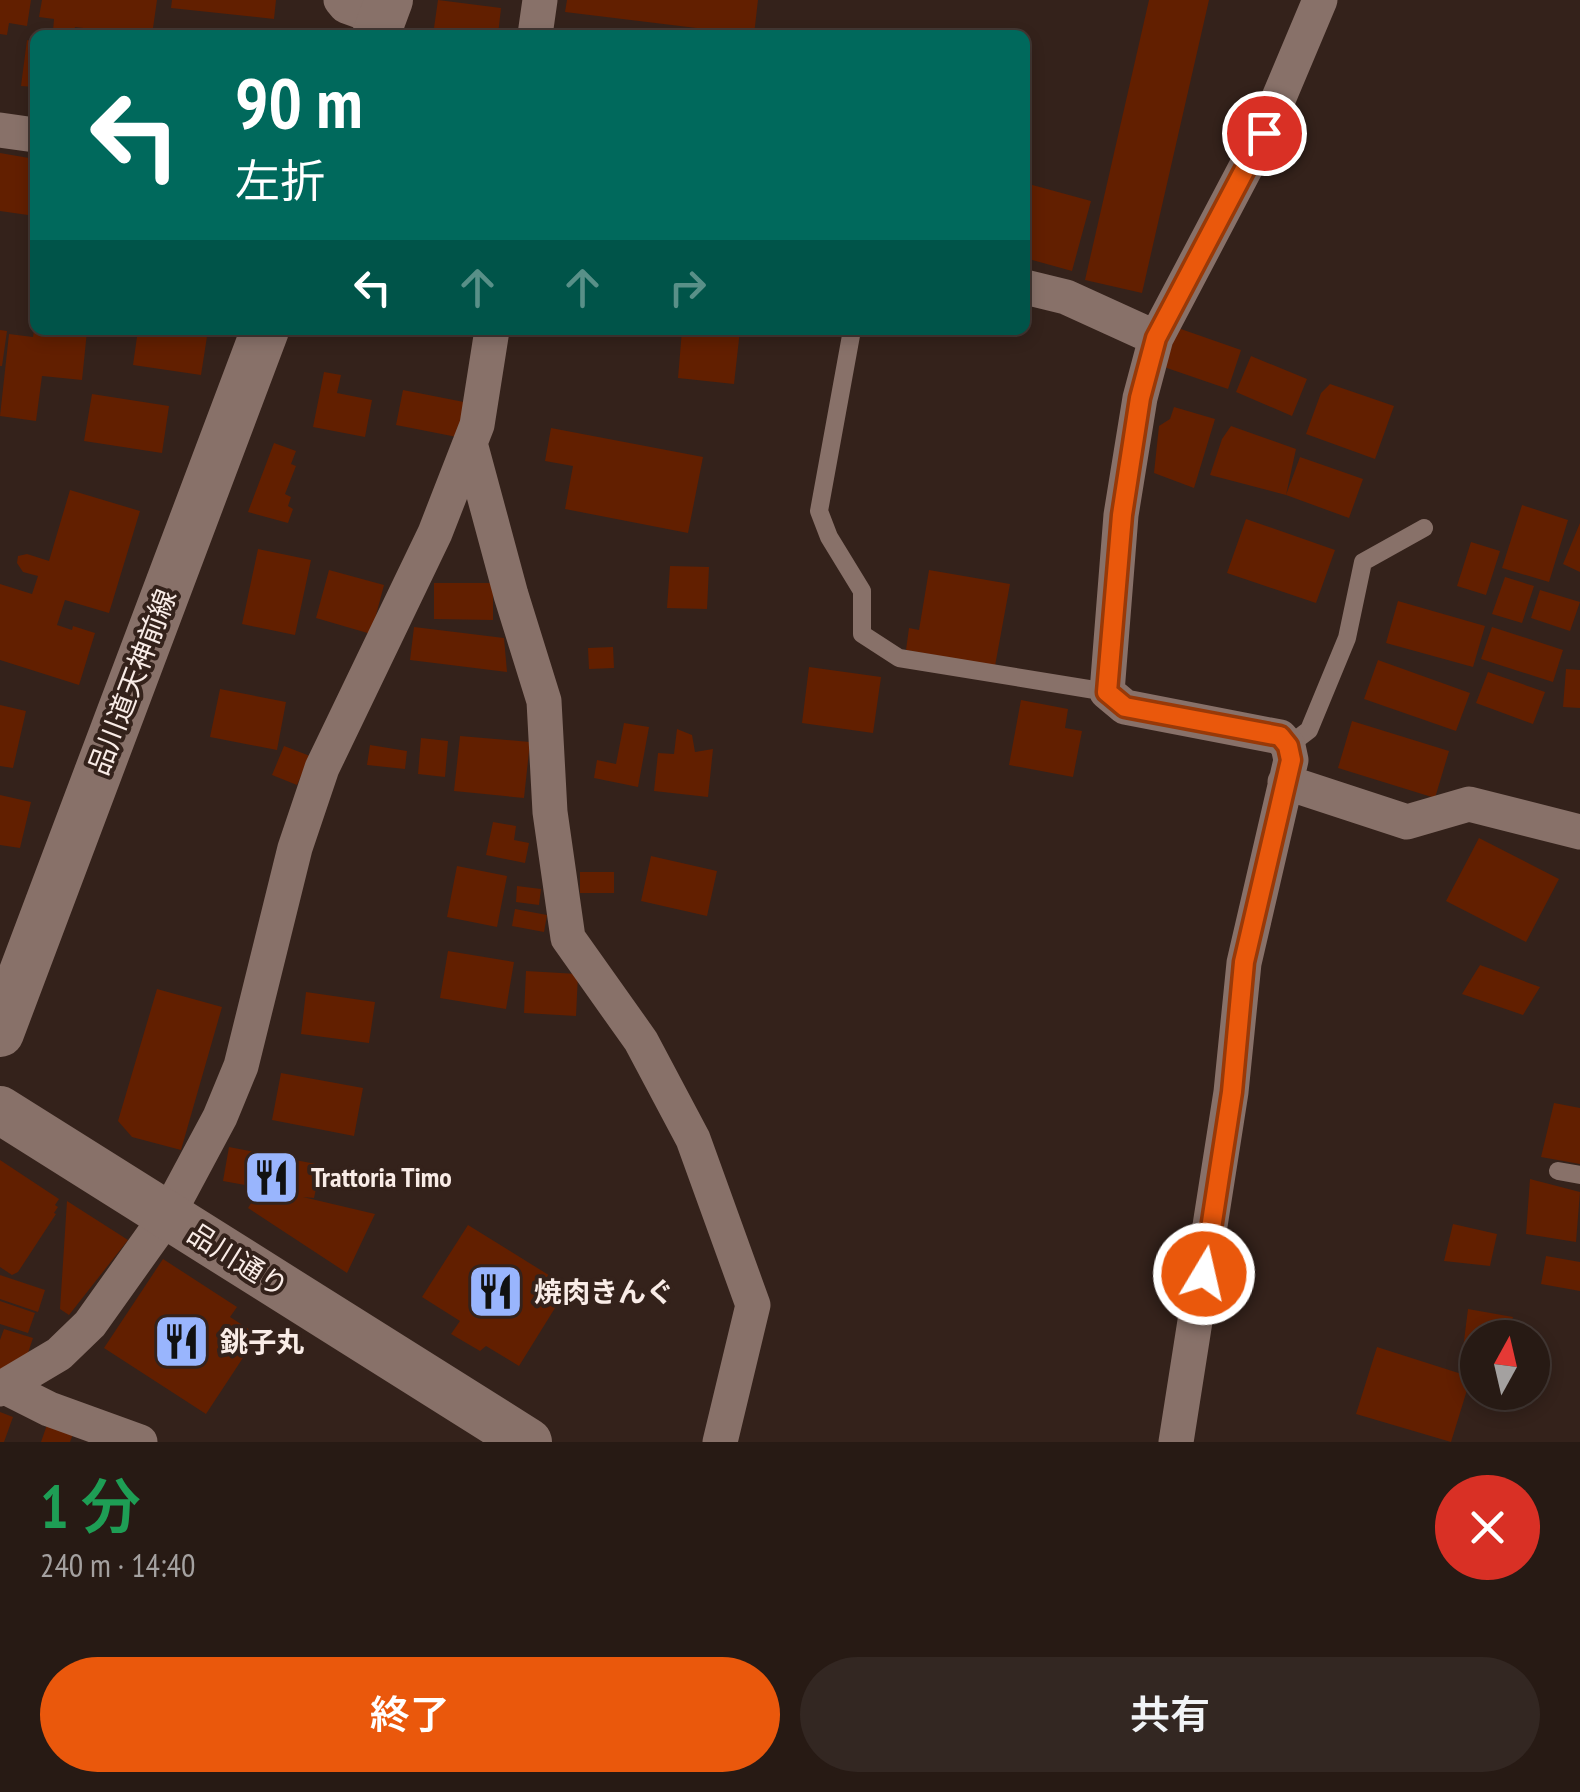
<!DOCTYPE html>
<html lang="ja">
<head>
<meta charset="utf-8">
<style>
  body { margin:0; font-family:"PT Sans Narrow","Noto Sans JP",sans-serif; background:#332722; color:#f1f3f6; height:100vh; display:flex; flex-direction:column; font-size:38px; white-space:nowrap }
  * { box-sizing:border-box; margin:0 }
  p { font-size:32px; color:#a4a1a0 }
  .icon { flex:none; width:55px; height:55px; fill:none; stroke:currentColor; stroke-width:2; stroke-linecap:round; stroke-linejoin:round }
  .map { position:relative; height:1442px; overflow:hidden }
  .details { display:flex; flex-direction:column; background:#271a14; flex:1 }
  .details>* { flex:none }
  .banner { position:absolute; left:30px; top:30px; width:1000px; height:305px; border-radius:15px; box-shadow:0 5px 15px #0003,0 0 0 2px #433834; background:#00695c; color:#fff; overflow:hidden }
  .needle { width:65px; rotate:8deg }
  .fabs { position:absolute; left:1460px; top:1320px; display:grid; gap:20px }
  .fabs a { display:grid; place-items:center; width:90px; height:90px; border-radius:50%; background:#271a14; box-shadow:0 5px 15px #0003,0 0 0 2px #433834; font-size:50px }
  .pin { position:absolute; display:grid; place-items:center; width:85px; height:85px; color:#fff; margin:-42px; border:5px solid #fff; border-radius:50%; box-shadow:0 2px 10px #0007 }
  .me { position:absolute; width:110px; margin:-55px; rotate:9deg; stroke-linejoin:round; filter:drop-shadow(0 0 8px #0008) }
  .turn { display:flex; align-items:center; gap:35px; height:210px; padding:0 40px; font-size:45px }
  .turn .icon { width:130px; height:130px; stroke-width:2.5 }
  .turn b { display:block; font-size:70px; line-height:85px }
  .lanes { display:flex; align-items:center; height:95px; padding:0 40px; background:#0003; justify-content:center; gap:50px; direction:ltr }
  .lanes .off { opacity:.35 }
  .round { display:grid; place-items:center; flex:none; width:105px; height:105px; border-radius:52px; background:#332722 }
  .summary { display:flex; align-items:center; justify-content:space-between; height:170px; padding:0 40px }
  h1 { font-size:60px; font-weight:600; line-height:75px; color:#1e9e55 }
  .button { display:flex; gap:20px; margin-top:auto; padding:20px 40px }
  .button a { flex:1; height:115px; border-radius:60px; background:#ea580c; color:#fff; font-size:40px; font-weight:600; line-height:115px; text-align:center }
  .button a+a { background:#332722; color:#f1f3f6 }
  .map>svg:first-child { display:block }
  .building { fill:#621f00 }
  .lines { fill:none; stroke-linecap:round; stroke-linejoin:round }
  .lane { stroke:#887169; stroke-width:18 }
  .street { stroke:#887169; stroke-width:35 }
  .secondary { stroke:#887169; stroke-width:48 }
  .route-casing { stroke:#983908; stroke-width:25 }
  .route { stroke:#ea580c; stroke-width:18 }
  .labels { text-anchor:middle; stroke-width:8; stroke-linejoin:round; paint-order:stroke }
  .street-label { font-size:28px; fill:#f9ece7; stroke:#34221b }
  .poi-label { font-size:28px; font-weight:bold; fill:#f9ece7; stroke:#34221b; text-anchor:start }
</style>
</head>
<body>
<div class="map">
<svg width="1580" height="1442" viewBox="0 0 1580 1442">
  <rect width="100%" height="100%" fill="#34221b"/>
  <path class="building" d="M0,0H31L27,26L9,23L7,35L0,34Z
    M42,0H157L152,35H115L116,32L75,27L74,34L53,31L54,19L39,17Z
    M172,0H276L274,19L171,8Z
    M438,0L501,8L498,35H433Z
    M567,0H758L754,35L565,12Z
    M1149,0H1209L1142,293L1085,280Z
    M27,40L35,42V87L21,86Z
    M0,153L35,159V216L0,211Z
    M1025,183L1091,201L1072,271L1025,258Z
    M1178,328L1241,350L1228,389L1164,367Z
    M0,330L7,331L2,366H0Z
    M34,330L87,331L82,380L42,376L36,421L0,416L9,334L33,337Z
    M138,330H208L201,375L133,365Z
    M682,330H740L734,384L678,378Z
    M1251,356L1307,379L1292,416L1236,392Z
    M324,372L341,375L337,393L372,400L365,437L313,427Z
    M1330,384L1394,406L1375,459L1306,434L1321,393Z
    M403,390L469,403L462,438L396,425Z
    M92,394L169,406L162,453L84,441Z
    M1174,407L1215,419L1194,488L1154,473L1159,426L1170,419Z
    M1231,426L1296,449L1286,495L1300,457L1363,479L1349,518L1286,495L1210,475L1222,439Z
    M551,428L703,457L688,533L565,509L573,466L545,461Z
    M274,443L296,451L291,464L296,466L285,494L291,497L288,506L293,509L288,523L248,512Z
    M70,490L140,511L109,613L65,600L57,625L72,630L73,626L95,633L79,685L0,660V584L32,594L38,576L23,572L17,563L18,556L27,554L49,561Z
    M1522,505L1568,520L1549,582L1502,568Z
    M1246,519L1335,550L1316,603L1227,573Z
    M1580,523V572L1563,564Z
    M1471,542L1500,551L1486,595L1457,586Z
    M258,549L311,560L295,635L242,624Z
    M670,566L709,567L707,609L667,608Z
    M329,570L384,585L371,634L316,618Z
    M929,570L1010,584L995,666L906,650L909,628L919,630Z
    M1505,577L1534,586L1522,623L1492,614Z
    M434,583H493V620L434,619Z
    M1540,590L1580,602L1570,631L1531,618Z
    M1398,601L1485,626L1473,667L1386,643Z
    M414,627L504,638L507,672L410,660Z
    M1492,627L1563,650L1553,682L1481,659Z
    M613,647L614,668L589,669L588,648Z
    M1378,660L1470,693L1456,731L1364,699Z
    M809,667L881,677L873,733L802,723Z
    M1566,669L1580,670V708L1563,707Z
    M1488,672L1545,692L1533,724L1476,703Z
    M220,689L286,702L277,750L210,737Z
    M1021,700L1068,709L1065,728L1082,731L1073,777L1009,765Z
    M0,705L26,711L13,768L0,766Z
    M1352,721L1449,751L1435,798L1338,768Z
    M624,723L649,727L638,787L594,778L597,760L616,764Z
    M677,729L692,735L695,752L713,749L708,797L654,791L658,753L674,754Z
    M460,736L530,742L524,798L454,791Z
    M421,738L448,741L445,777L418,774Z
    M370,745L407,751L405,769L367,765Z
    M284,746L310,756L297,785L272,775Z
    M0,795L31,802L20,848L0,845Z
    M493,822L516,826L514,840L529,843L525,863L486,855Z
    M1479,838L1559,879L1526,942L1446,901Z
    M651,856L717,871L707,916L641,901Z
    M457,866L507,876L497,927L447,917Z
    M580,872H614V893H580Z
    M517,886L541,889L539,905L516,902Z
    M515,909L547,915L544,932L512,926Z
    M448,951L514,962L506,1009L440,998Z
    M1480,965L1540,987L1523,1015L1462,994Z
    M526,971L578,974L576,1016L524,1013Z
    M157,989L222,1007L181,1150L132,1137L118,1121Z
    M306,992L375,1002L369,1043L301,1034Z
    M281,1073L363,1088L354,1136L272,1120Z
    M1554,1103L1580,1108V1164L1541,1157Z
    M229,1147L321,1165L314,1198L303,1197L375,1214L347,1273L248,1208L261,1188L223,1181Z
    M0,1160L59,1199L55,1205L58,1207L54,1213L56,1214L18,1272L12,1275L0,1267Z
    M1530,1179L1580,1192L1576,1242L1526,1234Z
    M67,1201L128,1240L69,1315L60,1309Z
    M1453,1224L1497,1234L1490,1266L1444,1261Z
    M468,1225L568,1287L519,1366L486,1346L480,1351L451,1334L460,1321L422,1297Z
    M1546,1256L1580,1262V1291L1541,1284Z
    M163,1259L237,1307L230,1317L258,1335L206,1414L104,1348Z
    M0,1275L45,1290L38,1312L0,1299Z
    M0,1301L35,1313L28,1333L0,1324Z
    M1468,1309L1513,1317L1507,1338H1478V1352L1463,1349Z
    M4,1329L33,1338L27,1356L0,1371V1340Z
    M1377,1347L1471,1377L1451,1442L1356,1414Z
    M0,1412L13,1417L4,1442H0Z
    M49,1419L75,1429L70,1442H41Z"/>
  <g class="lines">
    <path class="lane" d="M852,330L819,511L829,537L862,591V634L899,658L1107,692
      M1288,746L1309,730L1347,638L1363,562L1424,528
      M1558,1171L1580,1175"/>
    <path class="street" d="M341,0L346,6L382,19
      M535,35L540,0
      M0,130L35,135
      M1025,287L1066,297L1156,338
      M470,443L511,595L544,701L550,812L568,938L641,1041L693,1139L753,1305L720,1442
      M1285,782L1407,822L1469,804L1580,832
      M7,1388L49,1409L140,1442
      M0,1389L59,1354L90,1324L167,1216L220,1117L241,1066L295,848L322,768L435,533L477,425L492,330
      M1176,1442L1231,1092L1244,963L1291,760L1288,746L1280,737L1125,707L1107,692L1121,515L1140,398L1156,338L1264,133L1320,0"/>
    <path class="secondary" d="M376,35L389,0
      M0,1033L265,330
      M0,1110L528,1442"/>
  </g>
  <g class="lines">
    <defs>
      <path id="route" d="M1204,1274L1232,1092L1244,962L1291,760L1288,746L1280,736L1125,707L1107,692L1122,515L1140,398L1156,338L1264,133"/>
    </defs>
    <use href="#route" class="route-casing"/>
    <use href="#route" class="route"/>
  </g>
  <defs>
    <symbol id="restaurant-square" viewBox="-11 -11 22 22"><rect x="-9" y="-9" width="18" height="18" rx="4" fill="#99b5fd" stroke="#34221b"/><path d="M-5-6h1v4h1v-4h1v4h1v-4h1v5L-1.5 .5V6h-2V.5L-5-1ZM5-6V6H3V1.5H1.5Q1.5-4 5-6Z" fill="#111"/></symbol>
  </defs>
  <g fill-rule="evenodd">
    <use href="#restaurant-square" x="240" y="1146" width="63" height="63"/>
    <use href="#restaurant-square" x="464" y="1260" width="63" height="63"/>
    <use href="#restaurant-square" x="150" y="1310" width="63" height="63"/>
  </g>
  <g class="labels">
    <g class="street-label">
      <text transform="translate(132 682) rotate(-69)" y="10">品川道天神前線</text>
      <text transform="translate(238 1260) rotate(32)" y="10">品川通り</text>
    </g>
    <g class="poi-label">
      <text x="311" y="1187">Trattoria Timo</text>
      <text x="534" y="1302">焼肉きんぐ</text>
      <text x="220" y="1352">銚子丸</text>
    </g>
  </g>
</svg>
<div class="fabs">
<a><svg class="needle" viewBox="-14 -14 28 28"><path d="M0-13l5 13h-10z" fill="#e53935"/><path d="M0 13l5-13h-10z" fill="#a4a1a0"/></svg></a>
</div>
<div class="pin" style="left:1264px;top:133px;background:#d93025"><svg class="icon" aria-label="arrive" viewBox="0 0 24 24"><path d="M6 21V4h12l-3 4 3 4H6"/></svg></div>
<svg class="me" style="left:1204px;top:1274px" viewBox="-20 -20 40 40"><circle r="17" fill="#ea580c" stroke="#fff" stroke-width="3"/><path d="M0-11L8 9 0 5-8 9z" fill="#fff"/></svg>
<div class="banner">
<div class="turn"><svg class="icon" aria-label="left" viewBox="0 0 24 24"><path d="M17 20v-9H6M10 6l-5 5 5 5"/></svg><div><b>90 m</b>左折</div></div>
<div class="lanes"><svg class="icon" aria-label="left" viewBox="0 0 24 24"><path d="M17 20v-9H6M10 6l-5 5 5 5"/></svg><svg class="icon off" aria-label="ahead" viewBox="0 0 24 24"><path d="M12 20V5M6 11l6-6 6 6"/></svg><svg class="icon off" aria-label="ahead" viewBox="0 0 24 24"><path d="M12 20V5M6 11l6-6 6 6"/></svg><svg class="icon off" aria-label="right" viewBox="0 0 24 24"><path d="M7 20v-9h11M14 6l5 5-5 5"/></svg></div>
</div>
</div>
<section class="details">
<div class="summary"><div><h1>1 分</h1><p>240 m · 14:40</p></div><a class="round" style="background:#d93025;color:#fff"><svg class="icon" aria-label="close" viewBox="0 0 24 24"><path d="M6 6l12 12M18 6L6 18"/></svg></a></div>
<div class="button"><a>終了</a><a>共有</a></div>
</section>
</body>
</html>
